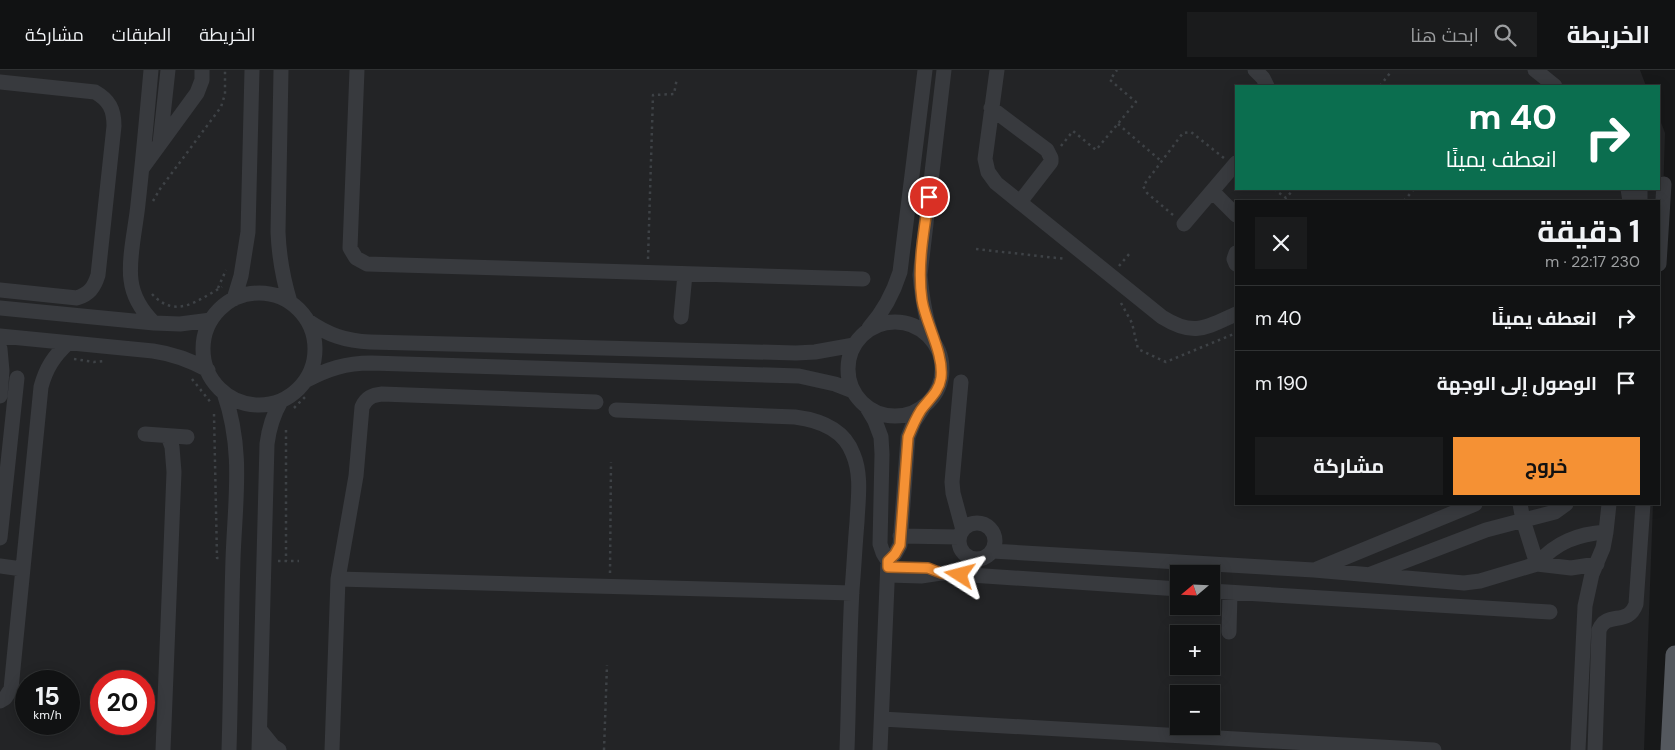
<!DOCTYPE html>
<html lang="ar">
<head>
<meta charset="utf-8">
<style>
  body { margin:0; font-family:"DM Sans",Cairo,sans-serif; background:#1a1b1c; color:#f1f3f6; direction:rtl; height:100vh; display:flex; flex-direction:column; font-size:19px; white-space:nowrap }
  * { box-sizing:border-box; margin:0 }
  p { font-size:16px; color:#9c9ea0 }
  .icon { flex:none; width:28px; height:28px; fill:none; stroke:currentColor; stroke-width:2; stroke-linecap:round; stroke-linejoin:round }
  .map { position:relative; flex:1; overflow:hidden; direction:ltr }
  .panel { position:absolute; left:1235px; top:130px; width:425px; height:305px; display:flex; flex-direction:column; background:#111213; border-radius:0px; box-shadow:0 2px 12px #0003,0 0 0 1px #303233; direction:rtl }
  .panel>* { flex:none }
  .hud { position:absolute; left:1235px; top:15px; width:425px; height:105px; border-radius:0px; box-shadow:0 2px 12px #0003,0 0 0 1px #303233; direction:rtl; background:#0b6e4f; color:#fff; overflow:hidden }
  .needle { width:32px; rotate:251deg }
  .fabs { position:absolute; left:1170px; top:495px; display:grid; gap:10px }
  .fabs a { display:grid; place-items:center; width:50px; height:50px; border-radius:0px; background:#111213; box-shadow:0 2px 12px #0003,0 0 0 1px #303233; font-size:25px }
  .speed { position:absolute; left:15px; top:600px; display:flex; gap:10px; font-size:25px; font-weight:700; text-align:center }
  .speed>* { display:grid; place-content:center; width:65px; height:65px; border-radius:50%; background:#111213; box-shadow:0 2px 12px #0003,0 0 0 1px #303233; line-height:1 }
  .speed small { font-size:12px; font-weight:400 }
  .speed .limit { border:8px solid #d22; background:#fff; color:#111 }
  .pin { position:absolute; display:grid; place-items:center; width:42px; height:42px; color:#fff; margin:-21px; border:2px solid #fff; border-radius:50%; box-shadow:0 1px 5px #0007 }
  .me { position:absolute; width:55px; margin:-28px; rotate:279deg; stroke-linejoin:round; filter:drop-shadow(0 0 4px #0008) }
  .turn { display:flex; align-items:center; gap:18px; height:105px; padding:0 20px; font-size:22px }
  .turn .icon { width:65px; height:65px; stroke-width:2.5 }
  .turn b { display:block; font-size:35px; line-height:42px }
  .round { display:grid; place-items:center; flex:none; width:52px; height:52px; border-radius:0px; background:#1a1b1c }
  .overview { display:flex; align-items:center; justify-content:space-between; height:85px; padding:0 20px }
  h1 { font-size:30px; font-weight:700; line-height:38px }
  .primary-button { display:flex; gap:10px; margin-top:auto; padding:10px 20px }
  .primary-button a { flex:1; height:58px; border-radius:0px; background:#f59134; color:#111; font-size:20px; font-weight:700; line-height:58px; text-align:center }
  .primary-button a+a { background:#1a1b1c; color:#f1f3f6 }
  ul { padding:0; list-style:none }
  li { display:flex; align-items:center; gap:15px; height:65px; padding:0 20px; border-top:1px solid #303233 }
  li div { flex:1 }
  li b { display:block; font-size:19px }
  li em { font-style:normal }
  header { display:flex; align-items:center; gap:30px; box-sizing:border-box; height:70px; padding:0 25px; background:#111213; border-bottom:1px solid #303233 }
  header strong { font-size:24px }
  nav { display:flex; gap:28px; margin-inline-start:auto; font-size:18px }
  .search { width:350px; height:45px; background:#1a1b1c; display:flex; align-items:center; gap:12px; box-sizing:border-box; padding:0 18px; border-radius:0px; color:#9c9ea0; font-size:19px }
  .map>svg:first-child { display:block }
  .built { fill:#232426; fill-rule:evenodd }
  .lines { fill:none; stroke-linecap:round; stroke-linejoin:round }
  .path { stroke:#3e4246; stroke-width:2.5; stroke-dasharray:2.5 4; stroke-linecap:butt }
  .minor { stroke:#383a3e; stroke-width:15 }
  .major { stroke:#54585e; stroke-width:19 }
  .route-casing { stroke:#9f5e22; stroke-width:12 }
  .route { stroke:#f59134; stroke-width:9 }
</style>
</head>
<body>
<header>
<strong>الخريطة</strong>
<div class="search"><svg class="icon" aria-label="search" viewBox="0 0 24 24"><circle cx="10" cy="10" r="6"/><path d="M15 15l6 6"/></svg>ابحث هنا</div>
<nav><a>الخريطة</a><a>الطبقات</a><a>مشاركة</a></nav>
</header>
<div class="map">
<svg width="1675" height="680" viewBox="0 0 1675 680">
  <rect width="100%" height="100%" fill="#171819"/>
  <path class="built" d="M0,0H1640L1646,16H1236V119H1659V47L1665,63L1659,252V131H1236V434H1653L1644,680H0ZM1179,504H1211V536H1179ZM1179,564H1211V596H1179ZM26,611H69V654H26ZM101,611H144V654H101ZM1179,624H1211V656H1179Z"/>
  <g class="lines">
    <path class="path" d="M1330,16H1331
      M1380,16L1390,3
      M1118,54L1161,91
      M1061,76L1073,61L1096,80L1136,32L1110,10L1117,0
      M1274,119L1286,128L1294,119
      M153,131L160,119L221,37L225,24V0
      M1404,131L1414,119
      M1173,145L1147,123L1143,116L1183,63L1191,62L1224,88
      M976,179L1066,189
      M648,189L653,25L674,24L677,8
      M1119,196L1130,183
      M218,218L226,200
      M152,224C176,250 198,230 222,217
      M1121,233L1132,253L1138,279L1166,292L1236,263
      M74,289L94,292L106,291
      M192,309L212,334
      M294,338L306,326
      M214,344L217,488H220
      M286,360V491
      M278,491H299
      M610,503L611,392
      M604,680L607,595"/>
    <path class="minor" d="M151,0C147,45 143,89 138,134C136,156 128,188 131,210C133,228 142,241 154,253
      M281,0L278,162C279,187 283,209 290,232
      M357,0L350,178L356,188L367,194L863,209
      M997,0L985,89L988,102L996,113L1162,247C1194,267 1205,258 1236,244
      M1255,0L1263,8L1267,16
      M1535,0L1555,16
      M0,12L95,22C109,30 114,39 114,56L98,205C94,218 89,224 77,228L0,220
      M991,38L1047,80L1051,88V92L1020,132
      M160,73L168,0
      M143,97L197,23L202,10V0
      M1628,119L1630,131
      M1640,119V131
      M1213,122L1236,145
      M1184,154L1236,93
      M1236,183L1234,189L1236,194
      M1659,194L1664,114
      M203 279a56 56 0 1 1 112 0a56 56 0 1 1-112 0Z
      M234,229L241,206L248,162L252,0
      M0,238L154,253L180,254L211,250
      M681,247L685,204
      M308,251C328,265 346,271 370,272L796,283L815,282L854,275
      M848 299a47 47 0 1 1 94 0a47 47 0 1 1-94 0Z
      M869,258C884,241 893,224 900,202L925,0
      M0,266L153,281C174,284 190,290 208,300
      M933,269C925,248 922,228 920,205L944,0
      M0,279L2,301L0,326
      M305,311C327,299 346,293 371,293L799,306L835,314L853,321
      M961,312L952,412L953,423L963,460
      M224,323C244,380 235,431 233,489C231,553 231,616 229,680
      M866,336L875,351L881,367L882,384L880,474L883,483L888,491L880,680
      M616,340L795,347C819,350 844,359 853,384C862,405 858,429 857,452C855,474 854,497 852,520C849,573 849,627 847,680
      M145,364L187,367
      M1520,434L1523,450L1537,494
      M959 471a18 18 0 1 1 36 0a18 18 0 1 1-36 0Z
      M900,466L959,467
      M0,468L17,308
      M992,481L1314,500L1464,513L1480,511L1537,494L1571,498L1597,494
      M888,491L895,484L900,475L908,367L914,352L923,338
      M1537,494C1556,472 1578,464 1606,462
      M0,496L22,499
      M1317,499L1475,434
      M1371,504L1486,460L1555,442L1566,434
      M888,505L921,506L941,503L1179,519
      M338,509L852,523
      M1211,521L1550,542
      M1229,562L1230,523
      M0,631L5,628L11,619L41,317C46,298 54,286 68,273
      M882,649L1434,680
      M260,660L273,676L279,680
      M163,680L174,402L172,377L168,366
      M259,680L267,374C269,358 273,345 281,331
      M332,680L338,509L356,406L362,337C366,328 372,325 382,324L596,332
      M1578,680L1585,536L1592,504L1603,478L1606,462L1609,434
      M1595,680L1599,560C1607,540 1628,557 1636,534L1643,434"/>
    <path class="major" d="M1670,680L1675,585"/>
  </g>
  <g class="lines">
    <defs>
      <path id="route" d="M929,127C924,160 917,196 922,230C926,255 944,283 941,308C939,322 929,329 921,340C916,348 912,357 908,367L900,475L895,484L888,491V497L928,498L941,503L960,505"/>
    </defs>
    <use href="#route" class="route-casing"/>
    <use href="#route" class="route"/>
  </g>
</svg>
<div class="fabs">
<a><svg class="needle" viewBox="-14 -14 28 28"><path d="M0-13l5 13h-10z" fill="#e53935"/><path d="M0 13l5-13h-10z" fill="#9c9ea0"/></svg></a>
<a>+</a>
<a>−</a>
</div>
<div class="speed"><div>15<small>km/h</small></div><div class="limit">20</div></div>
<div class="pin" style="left:929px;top:127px;background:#d93025"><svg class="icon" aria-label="arrive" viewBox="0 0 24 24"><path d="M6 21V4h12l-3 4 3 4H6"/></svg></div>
<svg class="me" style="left:960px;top:505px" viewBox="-20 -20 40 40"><path d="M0-17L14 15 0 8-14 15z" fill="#f59134" stroke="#fff" stroke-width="4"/></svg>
<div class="hud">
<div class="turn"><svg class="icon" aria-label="right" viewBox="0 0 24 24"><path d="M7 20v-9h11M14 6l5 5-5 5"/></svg><div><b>40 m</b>انعطف يمينًا</div></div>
</div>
<section class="panel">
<div class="overview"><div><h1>1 دقيقة</h1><p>230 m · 22:17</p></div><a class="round"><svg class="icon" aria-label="close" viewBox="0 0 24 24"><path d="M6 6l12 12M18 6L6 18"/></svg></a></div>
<ul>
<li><svg class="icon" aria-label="right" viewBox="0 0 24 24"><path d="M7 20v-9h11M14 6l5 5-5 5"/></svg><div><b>انعطف يمينًا</b></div><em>40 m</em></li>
<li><svg class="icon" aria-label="arrive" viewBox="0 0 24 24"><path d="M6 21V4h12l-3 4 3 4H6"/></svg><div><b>الوصول إلى الوجهة</b></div><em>190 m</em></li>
</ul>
<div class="primary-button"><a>خروج</a><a>مشاركة</a></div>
</section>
</div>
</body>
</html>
